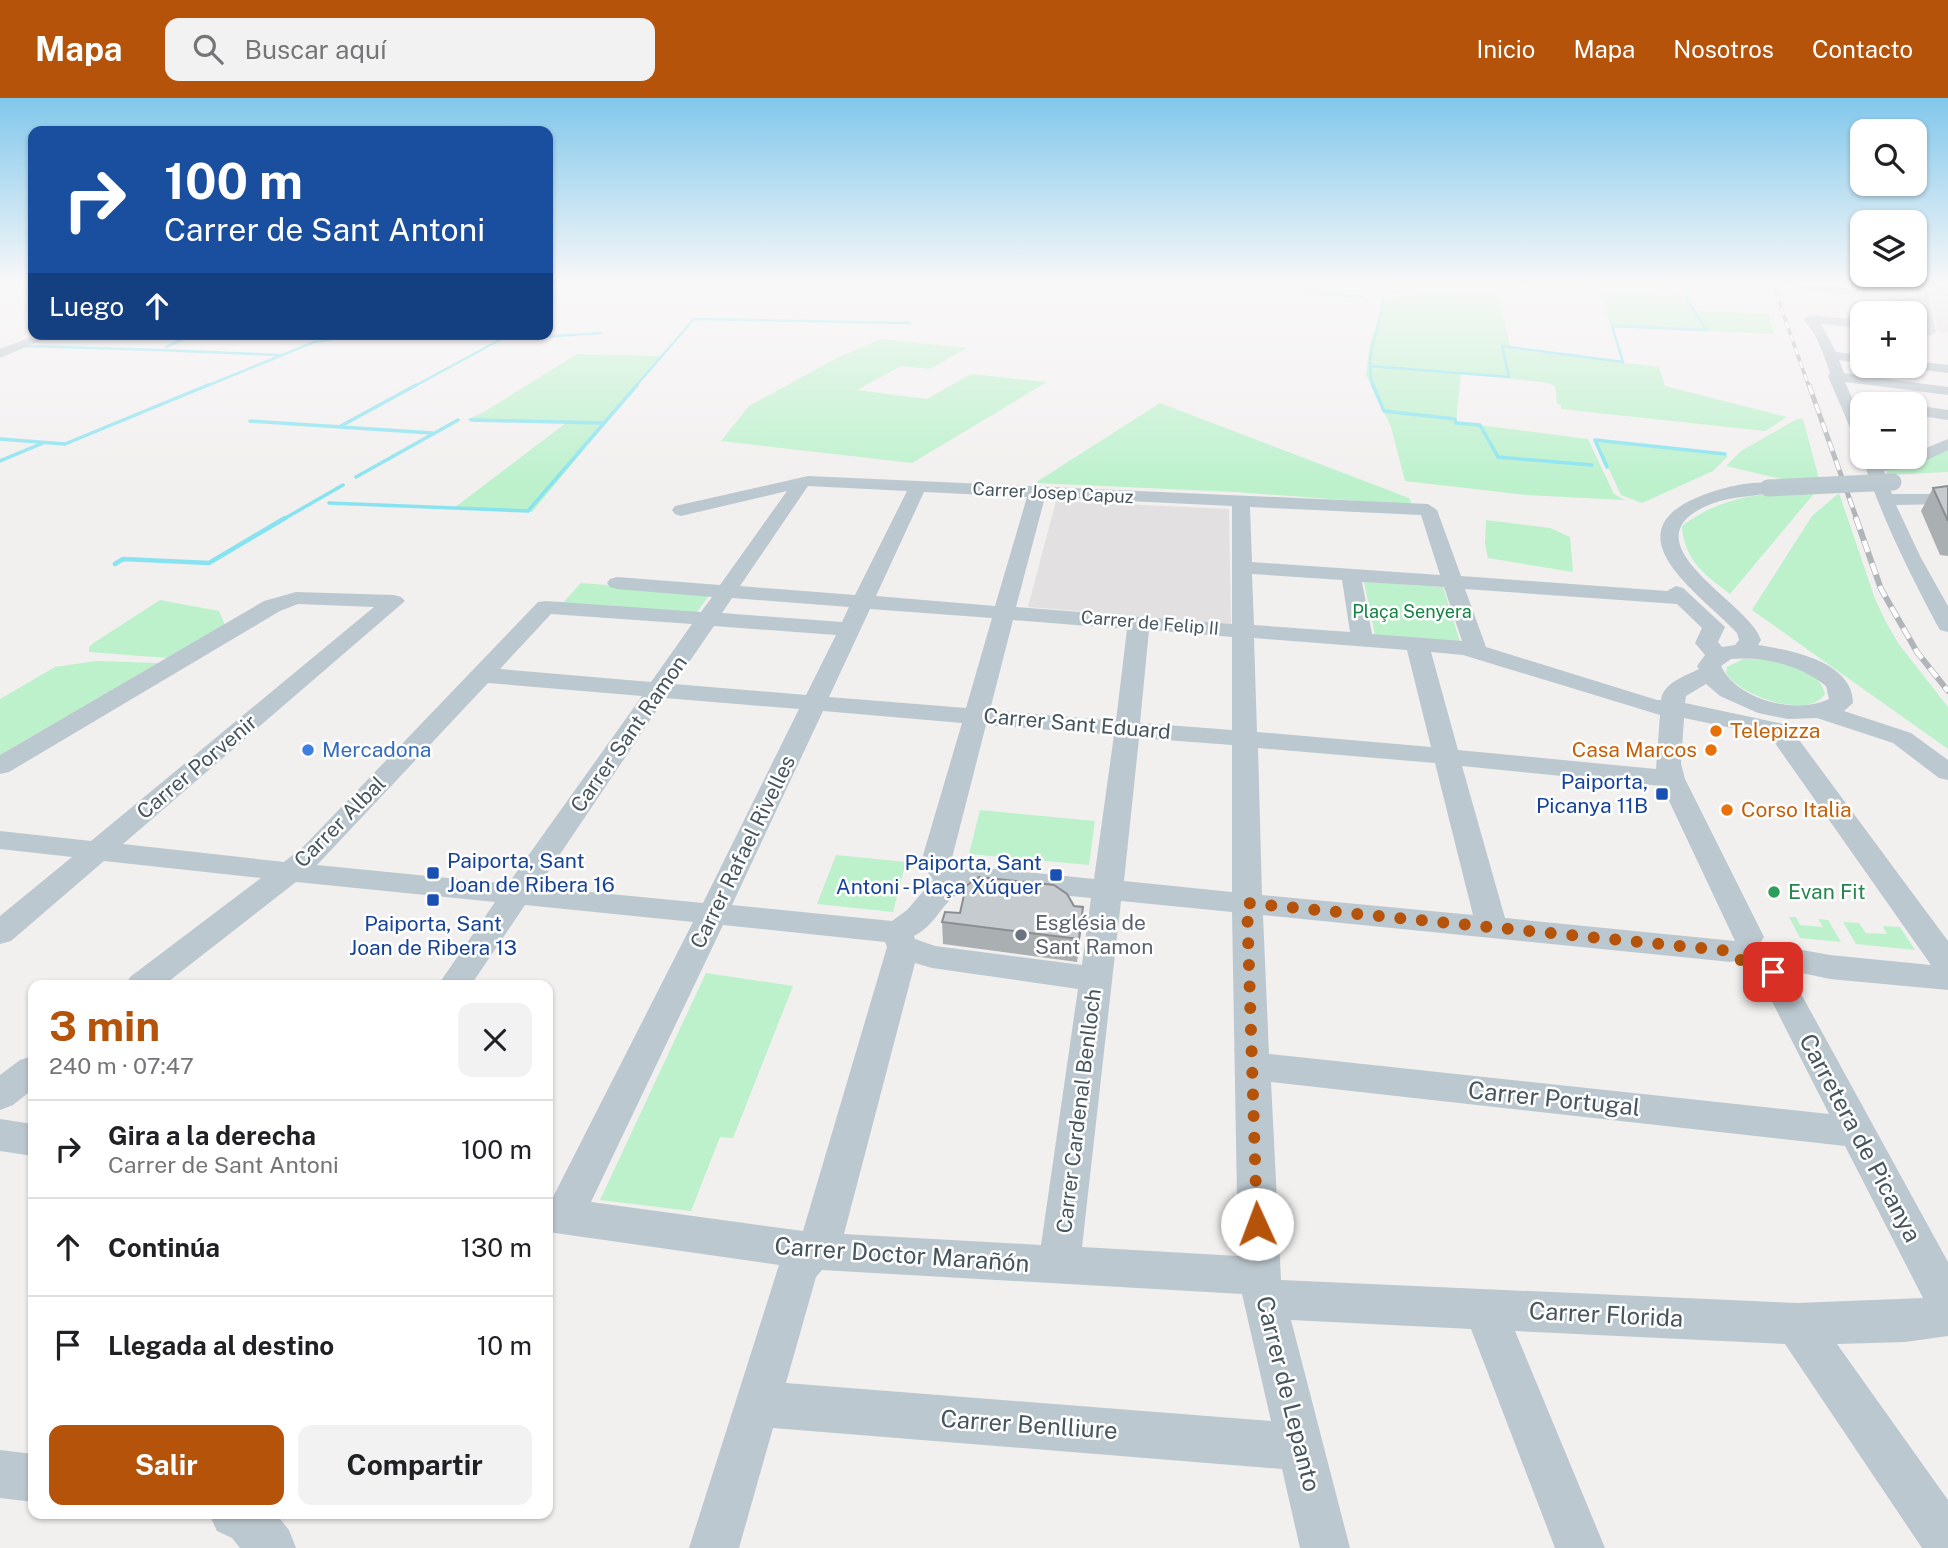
<!DOCTYPE html>
<html lang="es">
<head>
<meta charset="utf-8">
<style>
  body { margin:0; font-family:"Public Sans",sans-serif; background:#f2f2f2; color:#202124; height:100vh; display:flex; flex-direction:column; font-size:26px; white-space:nowrap }
  * { box-sizing:border-box; margin:0 }
  p { font-size:23px; color:#757577 }
  .icon { flex:none; width:38px; height:38px; fill:none; stroke:currentColor; stroke-width:2; stroke-linecap:round; stroke-linejoin:round }
  .map { position:relative; flex:1; overflow:hidden }
  .details { position:absolute; left:28px; top:882px; width:525px; height:539px; display:flex; flex-direction:column; background:#fff; border-radius:14px; box-shadow:0 2px 5px #0004 }
  .details>* { flex:none }
  .banner { position:absolute; left:28px; top:28px; width:525px; height:214px; border-radius:14px; box-shadow:0 2px 5px #0004; background:#1a4fa0; color:#fff; overflow:hidden }
  .tools { position:absolute; left:1850px; top:21px; display:grid; gap:14px }
  .tools a { display:grid; place-items:center; width:77px; height:77px; border-radius:14px; background:#fff; box-shadow:0 2px 5px #0004; font-size:35px }
  .pin { position:absolute; display:grid; place-items:center; width:60px; height:60px; color:#fff; margin:-30px; border-radius:14px; box-shadow:0 4px 10px #0006 }
  .me { position:absolute; width:77px; margin:-38px; rotate:358deg; stroke-linejoin:round; filter:drop-shadow(0 0 5px #0008) }
  .turn { display:flex; align-items:center; gap:24px; height:147px; padding:0 21px; font-size:32px }
  .turn .icon { width:91px; height:91px; stroke-width:2.5 }
  .turn b { display:block; font-size:49px; line-height:60px }
  .then { display:flex; align-items:center; height:66px; padding:0 21px; background:#0003; gap:14px; font-size:26px }
  .round { display:grid; place-items:center; flex:none; width:74px; height:74px; border-radius:14px; background:#f2f2f2 }
  .headline { display:flex; align-items:center; justify-content:space-between; height:119px; padding:0 21px }
  h1 { font-size:42px; font-weight:700; line-height:52px; color:#b45309 }
  .action { display:flex; gap:14px; margin-top:auto; padding:14px 21px }
  .action a { flex:1; height:80px; border-radius:14px; background:#b45309; color:#fff; font-size:28px; font-weight:700; line-height:80px; text-align:center }
  .action a+a { background:#f2f2f2; color:#202124 }
  ul { padding:0; list-style:none }
  li { display:flex; align-items:center; gap:21px; height:98px; padding:0 21px; border-top:2px solid #e0e0e0 }
  li div { flex:1 }
  li b { display:block; font-size:26px }
  li em { font-style:normal }
  header { display:flex; align-items:center; gap:42px; box-sizing:border-box; height:98px; padding:0 35px; background:#b45309; color:#fff }
  header strong { font-size:33px }
  nav { display:flex; gap:38px; margin-inline-start:auto; font-size:24px }
  .search { width:490px; height:63px; background:#f2f2f2; display:flex; align-items:center; gap:18px; box-sizing:border-box; padding:0 24px; border-radius:14px; color:#757577; font-size:26px }
  .map>svg:first-child { display:block }
  .education { fill:#e3e0e2 }
  .green { fill:#bcf1cc }
  .lines { fill:none; stroke-linecap:round; stroke-linejoin:round }
  .stream-far2 { stroke:#87e3f0; stroke-width:2.5 }
  .stream-far1 { stroke:#87e3f0; stroke-width:3.5 }
  .stream { stroke:#87e3f0; stroke-width:4.5 }
  .minor { fill:#bcc8cf; fill-rule:evenodd }
  .rail-far2-casing { stroke:#b1b5ba; stroke-width:3.5 }
  .rail-far1-casing { stroke:#b1b5ba; stroke-width:5 }
  .rail-casing { stroke:#b1b5ba; stroke-width:6 }
  .rail-far2 { stroke:#fff; stroke-width:2.5; stroke-dasharray:7; stroke-linecap:butt }
  .rail-far1 { stroke:#fff; stroke-width:3.5; stroke-dasharray:10; stroke-linecap:butt }
  .rail { stroke:#fff; stroke-width:4.5; stroke-dasharray:12; stroke-linecap:butt }
  .minor-bridge { stroke:#bcc8cf; stroke-width:17 }
  .wall { fill:#aaafb2 }
  .shaded-wall { fill:#8b8e91 }
  .building { fill:#c6cbcf; stroke:#8b8e91; stroke-width:2 }
  .route { stroke:#b45309; stroke-width:12; stroke-dasharray:0 21.6 }
  .food-dot { fill:#e8710a; stroke:#fff; stroke-width:2.5 }
  .shop-dot { fill:#3f7fe0; stroke:#fff; stroke-width:2.5 }
  .transit-dot { fill:#1a4fb4; stroke:#fff; stroke-width:2.5 }
  .leisure-dot { fill:#2e9e5b; stroke:#fff; stroke-width:2.5 }
  .worship-dot { fill:#6b7280; stroke:#fff; stroke-width:2.5 }
  .labels { text-anchor:middle; stroke-width:5; stroke-linejoin:round; paint-order:stroke }
  .far-street-label { font-size:18px; fill:#46555e; stroke:#fff }
  .far-park-label { font-size:18px; fill:#138342; stroke:#fff }
  .street-label { font-size:21px; fill:#46555e; stroke:#fff }
  .food-label { font-size:21px; fill:#c56008; stroke:#fff; text-anchor:start }
  .shop-label { font-size:21px; fill:#366cbe; stroke:#fff; text-anchor:start }
  .transit-label { font-size:21px; fill:#164399; stroke:#fff; text-anchor:end }
  .leisure-label { font-size:21px; fill:#27864d; stroke:#fff; text-anchor:start }
  .worship-label { font-size:21px; fill:#5b616d; stroke:#fff; text-anchor:start }
  .near-street-label { font-size:24px; fill:#46555e; stroke:#fff }
</style>
</head>
<body>
<header>
<strong>Mapa</strong>
<div class="search"><svg class="icon" aria-label="search" viewBox="0 0 24 24"><circle cx="10" cy="10" r="6"/><path d="M15 15l6 6"/></svg>Buscar aquí</div>
<nav><a>Inicio</a><a>Mapa</a><a>Nosotros</a><a>Contacto</a></nav>
</header>
<div class="map">
<svg width="1948" height="1450" viewBox="0 0 1948 1450">
  <rect width="100%" height="100%" fill="#f2efef"/>
  <path class="education" d="M1932,192L1948,194V235L1937,233Z
    M1056,403L1229,411L1231,526L1028,509Z"/>
  <path class="green" d="M1387,184H1584L1583,193L1477,189L1390,196L1385,195Z
    M1600,184H1672L1674,195L1599,193Z
    M1450,193L1498,197L1511,251L1659,269L1665,288L1787,319L1765,333L1561,311V307L1557,306L1555,288L1548,285L1461,275L1456,324L1588,341L1614,396L1625,402L1526,397L1405,383L1391,329L1366,276L1370,245L1382,213V201Z
    M1599,194L1683,197L1695,213L1768,216L1774,236L1611,229Z
    M881,241L967,250L930,271L901,268L857,292L927,301L971,276L1047,284L912,365L721,343L749,308L837,260Z
    M577,256L662,258L532,414L454,410L566,325L466,322L484,314Z
    M1160,305L1409,400L1412,407L1235,394L1035,385Z
    M1797,321H1803L1819,381L1785,382L1726,368L1741,353Z
    M1596,343L1728,358L1713,373L1642,405L1621,397Z
    M1948,349V374L1887,377V373L1908,368Z
    M1817,392L1730,496C1705,477 1684,462 1682,428C1722,397 1768,394 1817,392Z
    M1839,395L1875,501L1887,526L1898,545L1948,609V651L1752,512L1812,418Z
    M1486,422L1550,430L1570,439L1573,474L1488,460L1485,446Z
    M1364,484L1443,489L1460,544L1375,537Z
    M581,485L711,495L694,518L560,508Z
    M160,502L219,513L225,527L168,560L89,554V549L95,544Z
    M1743,561C1769,561 1818,566 1825,596C1808,622 1740,598 1726,575L1727,569Z
    M96,563L158,565L0,657V601L55,569Z
    M980,712L1095,723L1089,767L969,756Z
    M836,757L906,764L893,814L817,806Z
    M1789,819H1796L1800,827L1823,829L1818,821L1828,822L1841,844L1800,840Z
    M1843,824L1859,825L1866,835L1887,836L1883,828L1900,829L1915,852L1856,846Z
    M706,875L793,888L733,1040L720,1039L691,1113L600,1102Z"/>
  <g class="lines">
    <path class="stream-far2" d="M1292,184L1289,193L1364,199
      M371,236H389
      M387,237L542,239L601,235
      M25,248L159,252
      M166,249L194,236
      M159,252L278,257
      M1370,268L1509,279L1502,248L1623,264L1612,228L1706,232L1685,197
      M204,289L314,244L363,236
      M413,289L505,239
      M635,289L694,221L910,225
      M1373,289C1363,258 1381,230 1383,200"/>
    <path class="stream-far1" d="M1373,287L1384,313L1455,321L1456,325L1480,327L1498,359L1592,367
      M471,322L604,325
      M250,323L432,335
      M339,329L416,287
      M0,341L65,346L208,287
      M0,363L43,345
      M1607,369L1595,342L1725,356
      M356,379L458,322
      M329,405L528,413L637,287
      M282,422L343,387"/>
    <path class="stream" d="M115,466L123,461L209,465L285,420"/>
    <path class="minor" d="M1800,184L1917,198L1915,188L1901,184L1948,186V192L1927,190L1936,234L1930,238L1924,234L1918,205L1795,190L1789,187Z
      M1809,217L1862,222V230L1821,226L1836,254L1862,257V265L1839,262L1844,275L1948,289V297L1845,284L1862,323V346L1856,344L1828,278L1830,275C1823,255 1818,237 1803,221Z
      M39,236H57L0,260V251Z
      M1914,263L1948,267V275L1909,270L1908,268H1914Z
      M1914,307L1948,312V322L1914,317Z
      M1948,341V352L1910,370L1884,373L1892,396H1948V406L1896,407L1921,460L1948,508V534L1940,532L1937,527C1908,472 1881,418 1862,359H1878L1880,363L1914,359V355Z
      M808,378L1428,406L1437,412L1461,478L1667,493L1676,488L1683,490L1725,529L1718,544L1722,549L1735,547L1739,542L1737,535C1707,501 1608,438 1696,400C1716,391 1752,381 1774,386L1777,390L1774,394C1753,399 1731,398 1711,406C1619,443 1751,505 1761,542L1758,547C1790,552 1853,563 1853,605L1844,613L1911,635L1948,662V682L1939,680L1893,645L1817,620L1788,621L1758,615L1720,598L1706,586L1686,598L1685,605L1788,627L1948,843V892L1830,881L1788,872L1948,1164V1238L1905,1244L1837,1246L1948,1402V1450H1922L1785,1246L1515,1233L1605,1450H1555L1471,1231L1291,1222L1350,1450H1300L1282,1371L773,1330L739,1450H689L779,1167L548,1134V1098L553,1099L693,824L525,807L471,887H438L495,804L296,784L164,887H126L130,879L261,780L104,763L11,843L0,846V818L72,759L0,751V733L91,743L374,509L298,506L280,513L9,674L0,676V657L264,503L296,494L394,497L401,499L405,503L123,746L284,764L303,749L538,504L546,503L701,514L712,499L617,491L610,489L607,485L610,481L617,479L720,487L787,393L681,418L675,416L672,412L675,408ZM808,388L907,393L855,497L740,488ZM924,394L1027,399L995,508L876,498ZM1045,399L1232,408V526L1016,509ZM1250,409L1421,417L1440,477L1252,464ZM1252,476L1342,482L1350,534L1254,527ZM1362,484L1444,489L1462,543L1372,536ZM1465,491L1677,506L1702,530L1695,545L1705,557L1697,568L1699,571C1685,578 1663,585 1661,602H1657L1486,549ZM732,500L849,509L842,524L722,515ZM870,511L992,520L966,610L829,599ZM551,516L692,526L651,584L500,571ZM1013,522L1127,531L1116,623L990,612ZM714,528L836,537L806,597L674,586ZM1149,532L1232,539V632L1140,625ZM1254,540L1407,552L1431,649L1257,634ZM1431,554L1463,557L1660,617L1656,671L1458,652ZM1731,561C1764,558 1800,567 1826,588L1829,601C1796,617 1737,602 1721,568ZM488,585L642,598L508,786L317,767ZM665,600L799,611L703,805L538,789ZM823,613L962,625L921,764L933,782L907,812L892,823L732,807ZM1684,620L1770,638L1931,867L1830,857L1785,849L1774,852L1769,860L1771,863L1761,866L1757,874L1829,1016L1269,956L1263,817L1731,864L1742,861L1747,853L1745,849L1759,847L1764,839L1685,681L1681,666ZM986,627L1114,637L1094,781L977,769L957,773L951,764ZM1139,640L1232,647V794L1124,783ZM1258,650L1435,665L1473,817L1262,797ZM1462,668L1662,688L1735,843L1505,820ZM977,789L1091,800L1082,867L935,848L915,841L914,838C942,824 941,795 977,789ZM1121,803L1232,814L1238,1158L1082,1149ZM723,827L885,844L887,849L803,1133L591,1104ZM915,865L932,870L1078,891L1041,1147L844,1136ZM1271,984L1845,1048L1923,1200L1797,1205L1281,1182ZM822,1172L1242,1196L1271,1323L786,1285L816,1179Z
      M33,958V991L13,1007L0,1012V977L20,962Z
      M0,1021L33,1026V1058L0,1053Z
      M0,1352L33,1356V1404L0,1400Z
      M209,1416H276L289,1432L296,1450H240L232,1440L217,1433Z"/>
    <defs>
      <path id="rail-far2" d="M1772,184L1809,289"/>
      <path id="rail-far1" d="M1809,287L1857,422"/>
      <path id="rail" d="M1856,420L1881,491L1917,554L1948,593"/>
    </defs>
    <use href="#rail-far2" class="rail-far2-casing"/>
    <use href="#rail-far1" class="rail-far1-casing"/>
    <use href="#rail" class="rail-casing"/>
    <use href="#rail-far2" class="rail-far2"/>
    <use href="#rail-far1" class="rail-far1"/>
    <use href="#rail" class="rail"/>
    <path class="minor-bridge" d="M1768,390L1893,384"/>
  </g>
  <path class="wall" d="M1948,388V458L1940,457L1921,413L1933,390Z
    M1074,808L1083,809L1077,864L943,846L942,824L960,815Z"/>
  <path class="shaded-wall" d="M1083,809L1081,832L1077,864L1079,841Z"/>
  <path class="building" d="M1948,388V423L1933,390Z
    M979,779L1054,787L1067,796L1074,808L1083,809L1079,841L942,824L945,814L960,815L966,788Z"/>
  <linearGradient id="sky" x2="0" y2="1"><stop stop-color="#81c7eb"/><stop offset="0.48" stop-color="#f9f8f8"/><stop offset="1" stop-color="#f9f8f8" stop-opacity="0"/></linearGradient>
  <rect width="1948" height="387" fill="url(#sky)"/>
  <g class="lines">
    <path class="route" d="M1257,1126L1247,805L1731,853L1747,868L1773,874"/>
  </g>
  <g class="food-dot">
    <circle cx="1716" cy="633" r="7"/>
    <circle cx="1711" cy="652" r="7"/>
    <circle cx="1727" cy="712" r="7"/>
  </g>
  <circle class="shop-dot" cx="308" cy="652" r="7"/>
  <g class="transit-dot">
    <rect x="1655" y="689" width="14" height="14" rx="3.5"/>
    <rect x="426" y="768" width="14" height="14" rx="3.5"/>
    <rect x="1049" y="770" width="14" height="14" rx="3.5"/>
    <rect x="426" y="795" width="14" height="14" rx="3.5"/>
  </g>
  <circle class="leisure-dot" cx="1774" cy="794" r="7"/>
  <circle class="worship-dot" cx="1021" cy="837" r="7"/>
  <g class="labels">
    <g class="far-street-label">
      <text transform="translate(1053 395) rotate(3)" y="6">Carrer Josep Capuz</text>
      <text transform="translate(1150 525) rotate(5)" y="6">Carrer de Felip II</text>
    </g>
    <g class="far-park-label">
      <text x="1412" y="520">Plaça Senyera</text>
    </g>
    <g class="street-label">
      <text transform="translate(1077 626) rotate(5)" y="7">Carrer Sant Eduard</text>
      <text transform="translate(629 636) rotate(-55)" y="7">Carrer Sant Ramon</text>
      <text transform="translate(197 669) rotate(-40)" y="7">Carrer Porvenir</text>
      <text transform="translate(340 724) rotate(-45)" y="7">Carrer Albal</text>
      <text transform="translate(743 754) rotate(-64)" y="7">Carrer Rafael Rivelles</text>
      <text transform="translate(1079 1013) rotate(-83)" y="7">Carrer Cardenal Benlloch</text>
    </g>
    <g class="food-label">
      <text x="1730" y="640">Telepizza</text>
      <text x="1697" y="659" text-anchor="end">Casa Marcos</text>
      <text x="1741" y="719">Corso Italia</text>
    </g>
    <g class="shop-label">
      <text x="322" y="659">Mercadona</text>
    </g>
    <g class="transit-label">
      <text x="1648" y="691">Paiporta,<tspan x="1648" dy="24">Picanya 11B</tspan></text>
      <text x="447" y="770" text-anchor="start">Paiporta, Sant<tspan x="447" dy="24">Joan de Ribera 16</tspan></text>
      <text x="1042" y="772">Paiporta, Sant<tspan x="1042" dy="24">Antoni - Plaça Xúquer</tspan></text>
      <text x="433" y="833" text-anchor="middle">Paiporta, Sant<tspan x="433" dy="24">Joan de Ribera 13</tspan></text>
    </g>
    <g class="leisure-label">
      <text x="1788" y="801">Evan Fit</text>
    </g>
    <g class="worship-label">
      <text x="1035" y="832">Església de<tspan x="1035" dy="24">Sant Ramon</tspan></text>
    </g>
    <g class="near-street-label">
      <text transform="translate(1554 1001) rotate(6)" y="8">Carrer Portugal</text>
      <text transform="translate(1860 1040) rotate(62)" y="8">Carretera de Picanya</text>
      <text transform="translate(902 1157) rotate(4)" y="8">Carrer Doctor Marañón</text>
      <text transform="translate(1606 1217) rotate(3)" y="8">Carrer Florida</text>
      <text transform="translate(1288 1296) rotate(76)" y="8">Carrer de Lepanto</text>
      <text transform="translate(1029 1327) rotate(4)" y="8">Carrer Benlliure</text>
    </g>
  </g>
</svg>
<div class="tools">
<a><svg class="icon" aria-label="search" viewBox="0 0 24 24"><circle cx="10" cy="10" r="6"/><path d="M15 15l6 6"/></svg></a>
<a><svg class="icon" aria-label="layers" viewBox="0 0 24 24"><path d="M12 4l9 5-9 5-9-5zM3 14l9 5 9-5"/></svg></a>
<a>+</a>
<a>−</a>
</div>
<div class="pin" style="left:1773px;top:874px;background:#d93025"><svg class="icon" aria-label="arrive" viewBox="0 0 24 24"><path d="M6 21V4h12l-3 4 3 4H6"/></svg></div>
<svg class="me" style="left:1257px;top:1126px" viewBox="-20 -20 40 40"><circle r="19" fill="#fff"/><path d="M0-13L10 11 0 6-10 11z" fill="#b45309"/></svg>
<div class="banner">
<div class="turn"><svg class="icon" aria-label="right" viewBox="0 0 24 24"><path d="M7 20v-9h11M14 6l5 5-5 5"/></svg><div><b>100 m</b>Carrer de Sant Antoni</div></div>
<div class="then">Luego<svg class="icon" aria-label="ahead" viewBox="0 0 24 24"><path d="M12 20V5M6 11l6-6 6 6"/></svg></div>
</div>
<section class="details">
<div class="headline"><div><h1>3 min</h1><p>240 m · 07:47</p></div><a class="round"><svg class="icon" aria-label="close" viewBox="0 0 24 24"><path d="M6 6l12 12M18 6L6 18"/></svg></a></div>
<ul>
<li><svg class="icon" aria-label="right" viewBox="0 0 24 24"><path d="M7 20v-9h11M14 6l5 5-5 5"/></svg><div><b>Gira a la derecha</b><p>Carrer de Sant Antoni</p></div><em>100 m</em></li>
<li><svg class="icon" aria-label="ahead" viewBox="0 0 24 24"><path d="M12 20V5M6 11l6-6 6 6"/></svg><div><b>Continúa</b></div><em>130 m</em></li>
<li><svg class="icon" aria-label="arrive" viewBox="0 0 24 24"><path d="M6 21V4h12l-3 4 3 4H6"/></svg><div><b>Llegada al destino</b></div><em>10 m</em></li>
</ul>
<div class="action"><a>Salir</a><a>Compartir</a></div>
</section>
</div>
</body>
</html>
